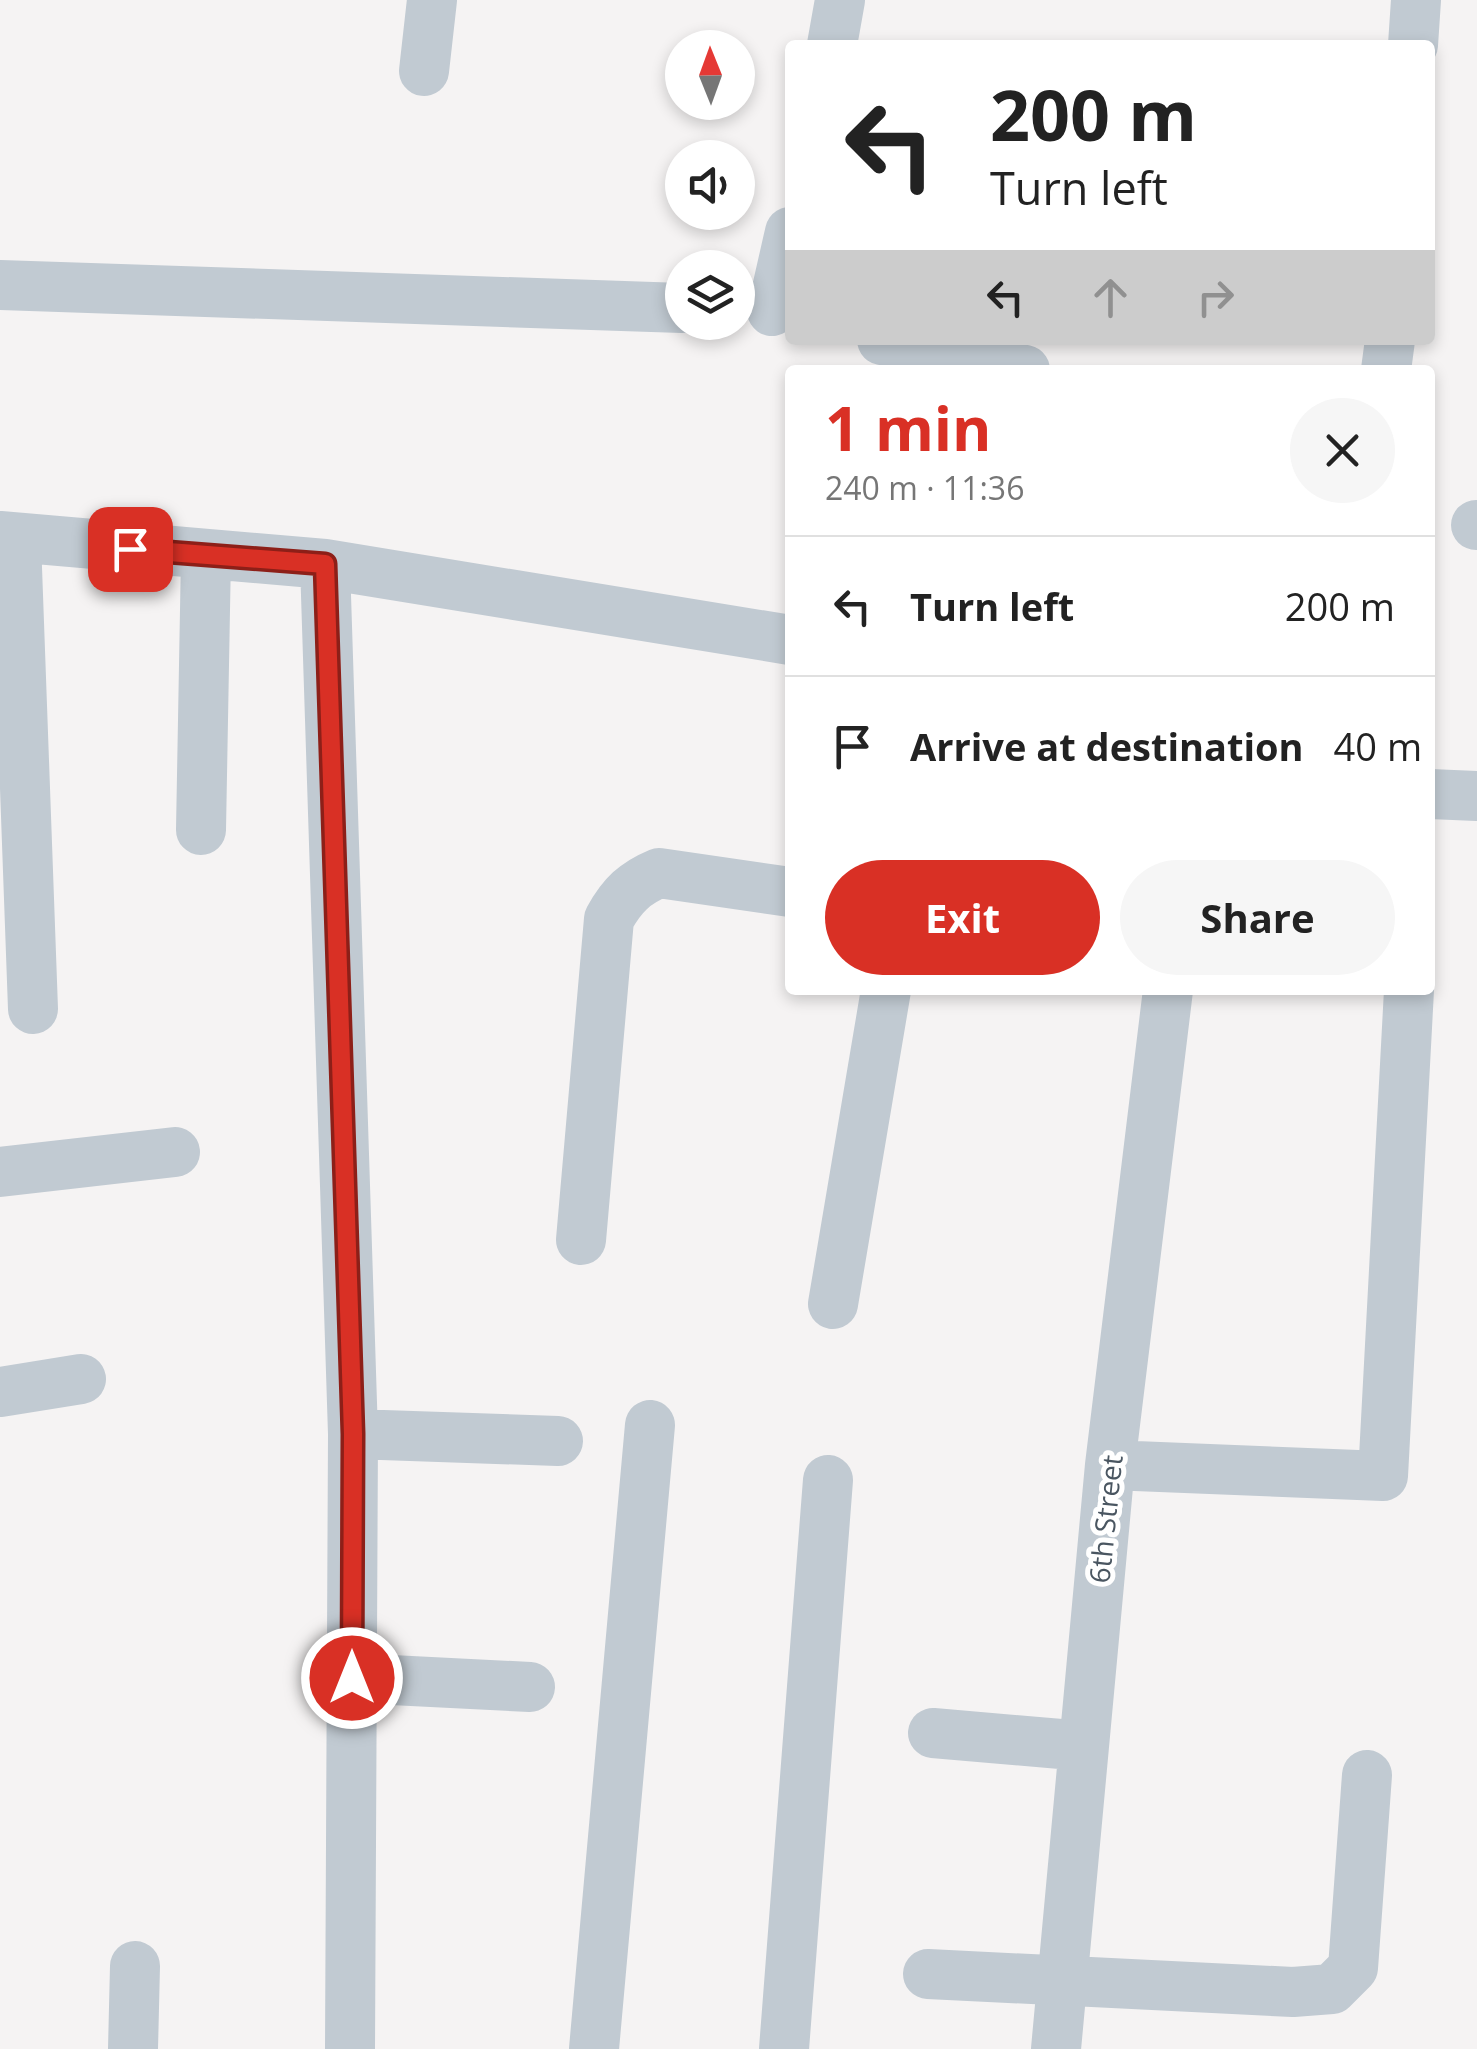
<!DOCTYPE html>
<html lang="en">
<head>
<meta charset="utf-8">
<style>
  body { margin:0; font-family:"Open Sans",sans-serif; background:#f6f6f6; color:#222; height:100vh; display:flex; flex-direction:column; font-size:38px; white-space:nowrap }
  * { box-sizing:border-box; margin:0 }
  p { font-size:32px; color:#767676 }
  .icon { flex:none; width:55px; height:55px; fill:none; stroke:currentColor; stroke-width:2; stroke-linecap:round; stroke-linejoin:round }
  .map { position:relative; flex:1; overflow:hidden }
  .drawer { position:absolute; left:785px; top:365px; width:650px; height:630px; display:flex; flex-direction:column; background:#fff; border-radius:10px; box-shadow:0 5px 15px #0003 }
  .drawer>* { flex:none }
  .guide { position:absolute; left:785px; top:40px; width:650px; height:305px; border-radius:10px; box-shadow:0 5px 15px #0003; background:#fff; color:#222; overflow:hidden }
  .needle { width:65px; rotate:359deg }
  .fabs { position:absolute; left:665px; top:30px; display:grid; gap:20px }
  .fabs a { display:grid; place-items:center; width:90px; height:90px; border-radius:50%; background:#fff; box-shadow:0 5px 15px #0003; font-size:50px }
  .pin { position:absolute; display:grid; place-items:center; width:85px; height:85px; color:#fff; margin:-42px; border-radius:20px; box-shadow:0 5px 15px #0006 }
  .me { position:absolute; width:110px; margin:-55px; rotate:0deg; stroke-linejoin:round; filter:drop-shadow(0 0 8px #0008) }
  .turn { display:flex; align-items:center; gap:35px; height:210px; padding:0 40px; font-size:45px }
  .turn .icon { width:130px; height:130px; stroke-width:2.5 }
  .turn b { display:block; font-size:70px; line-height:85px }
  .lanes { display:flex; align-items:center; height:95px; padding:0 40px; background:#0003; justify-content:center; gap:50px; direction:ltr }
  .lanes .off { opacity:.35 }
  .round { display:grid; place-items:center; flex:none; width:105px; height:105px; border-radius:52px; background:#f6f6f6 }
  .summary { display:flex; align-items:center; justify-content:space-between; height:170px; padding:0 40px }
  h1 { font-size:60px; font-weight:700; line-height:75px; color:#d93025 }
  .action { display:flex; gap:20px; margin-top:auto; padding:20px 40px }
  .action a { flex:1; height:115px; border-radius:60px; background:#d93025; color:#fff; font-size:40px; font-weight:700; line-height:115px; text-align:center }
  .action a+a { background:#f6f6f6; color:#222 }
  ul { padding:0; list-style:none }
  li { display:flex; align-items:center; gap:30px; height:140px; padding:0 40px; border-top:2px solid #e0e0e0 }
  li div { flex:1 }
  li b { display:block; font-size:38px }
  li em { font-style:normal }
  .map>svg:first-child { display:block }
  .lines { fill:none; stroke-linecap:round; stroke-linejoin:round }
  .minor { stroke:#c1cad2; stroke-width:50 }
  .route-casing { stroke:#8d1f18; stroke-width:25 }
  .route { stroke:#d93025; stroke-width:18 }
  .labels { text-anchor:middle; stroke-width:10; stroke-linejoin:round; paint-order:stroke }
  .street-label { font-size:28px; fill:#4a5661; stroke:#fff }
</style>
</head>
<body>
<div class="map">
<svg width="1477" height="2049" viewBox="0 0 1477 2049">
  <rect width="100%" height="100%" fill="#f5f3f3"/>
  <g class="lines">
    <path class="minor" d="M832,45L840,0
      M1413,45L1416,0
      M424,71L432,0
      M0,285L682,308
      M772,311L790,232
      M882,340L1025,370
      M1386,370L1390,340
      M1476,525H1477
      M0,536L325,564L790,640
      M16,540L33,1009
      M325,564L353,1434L350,2049
      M1430,794L1477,796
      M201,830L206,555
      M0,1172L175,1152
      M581,1240L609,919C622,895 635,883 659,873L790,892
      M833,1304L886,990
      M0,1392L81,1379
      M353,1434L558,1441
      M1110,1465L1383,1476L1409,990
      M352,1678L530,1687
      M933,1733L1084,1746
      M928,1974L1293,1992L1332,1989L1353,1968L1367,1775
      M133,2049L135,1966
      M594,2049L650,1425
      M784,2049L828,1480
      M1056,2049L1110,1465L1168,990"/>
  </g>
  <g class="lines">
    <defs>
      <path id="route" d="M130,549L325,564L353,1434L352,1678"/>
    </defs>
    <use href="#route" class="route-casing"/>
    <use href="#route" class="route"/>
  </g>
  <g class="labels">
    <g class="street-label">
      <text transform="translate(1106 1519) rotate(-84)" y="10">6th Street</text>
    </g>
  </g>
</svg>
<div class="fabs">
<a><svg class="needle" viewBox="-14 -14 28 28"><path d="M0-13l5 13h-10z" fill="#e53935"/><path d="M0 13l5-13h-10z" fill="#767676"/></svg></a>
<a><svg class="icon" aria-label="sound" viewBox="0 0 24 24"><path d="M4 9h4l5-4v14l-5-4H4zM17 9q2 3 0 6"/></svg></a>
<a><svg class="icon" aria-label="layers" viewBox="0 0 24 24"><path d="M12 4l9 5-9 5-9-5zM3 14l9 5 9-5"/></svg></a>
</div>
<div class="pin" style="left:130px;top:549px;background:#d93025"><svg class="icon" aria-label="arrive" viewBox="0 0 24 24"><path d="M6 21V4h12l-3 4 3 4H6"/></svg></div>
<svg class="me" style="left:352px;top:1678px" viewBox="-20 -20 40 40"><circle r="17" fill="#d93025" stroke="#fff" stroke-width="3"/><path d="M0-11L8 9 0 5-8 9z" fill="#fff"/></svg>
<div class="guide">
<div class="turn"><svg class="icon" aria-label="left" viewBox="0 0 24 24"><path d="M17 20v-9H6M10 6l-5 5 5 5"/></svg><div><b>200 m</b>Turn left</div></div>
<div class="lanes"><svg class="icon" aria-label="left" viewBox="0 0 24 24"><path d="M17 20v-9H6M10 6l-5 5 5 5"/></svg><svg class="icon off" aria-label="ahead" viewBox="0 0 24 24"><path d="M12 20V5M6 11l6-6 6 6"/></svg><svg class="icon off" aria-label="right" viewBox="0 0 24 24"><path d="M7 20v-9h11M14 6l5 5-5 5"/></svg></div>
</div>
<section class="drawer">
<div class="summary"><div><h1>1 min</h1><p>240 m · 11:36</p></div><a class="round"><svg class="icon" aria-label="close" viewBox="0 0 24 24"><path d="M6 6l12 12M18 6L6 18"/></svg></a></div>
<ul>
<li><svg class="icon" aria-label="left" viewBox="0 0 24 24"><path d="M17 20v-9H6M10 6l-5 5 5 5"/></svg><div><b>Turn left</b></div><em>200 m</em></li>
<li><svg class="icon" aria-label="arrive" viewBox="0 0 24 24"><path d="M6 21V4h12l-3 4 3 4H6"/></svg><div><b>Arrive at destination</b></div><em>40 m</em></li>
</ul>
<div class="action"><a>Exit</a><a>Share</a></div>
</section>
</div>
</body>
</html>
